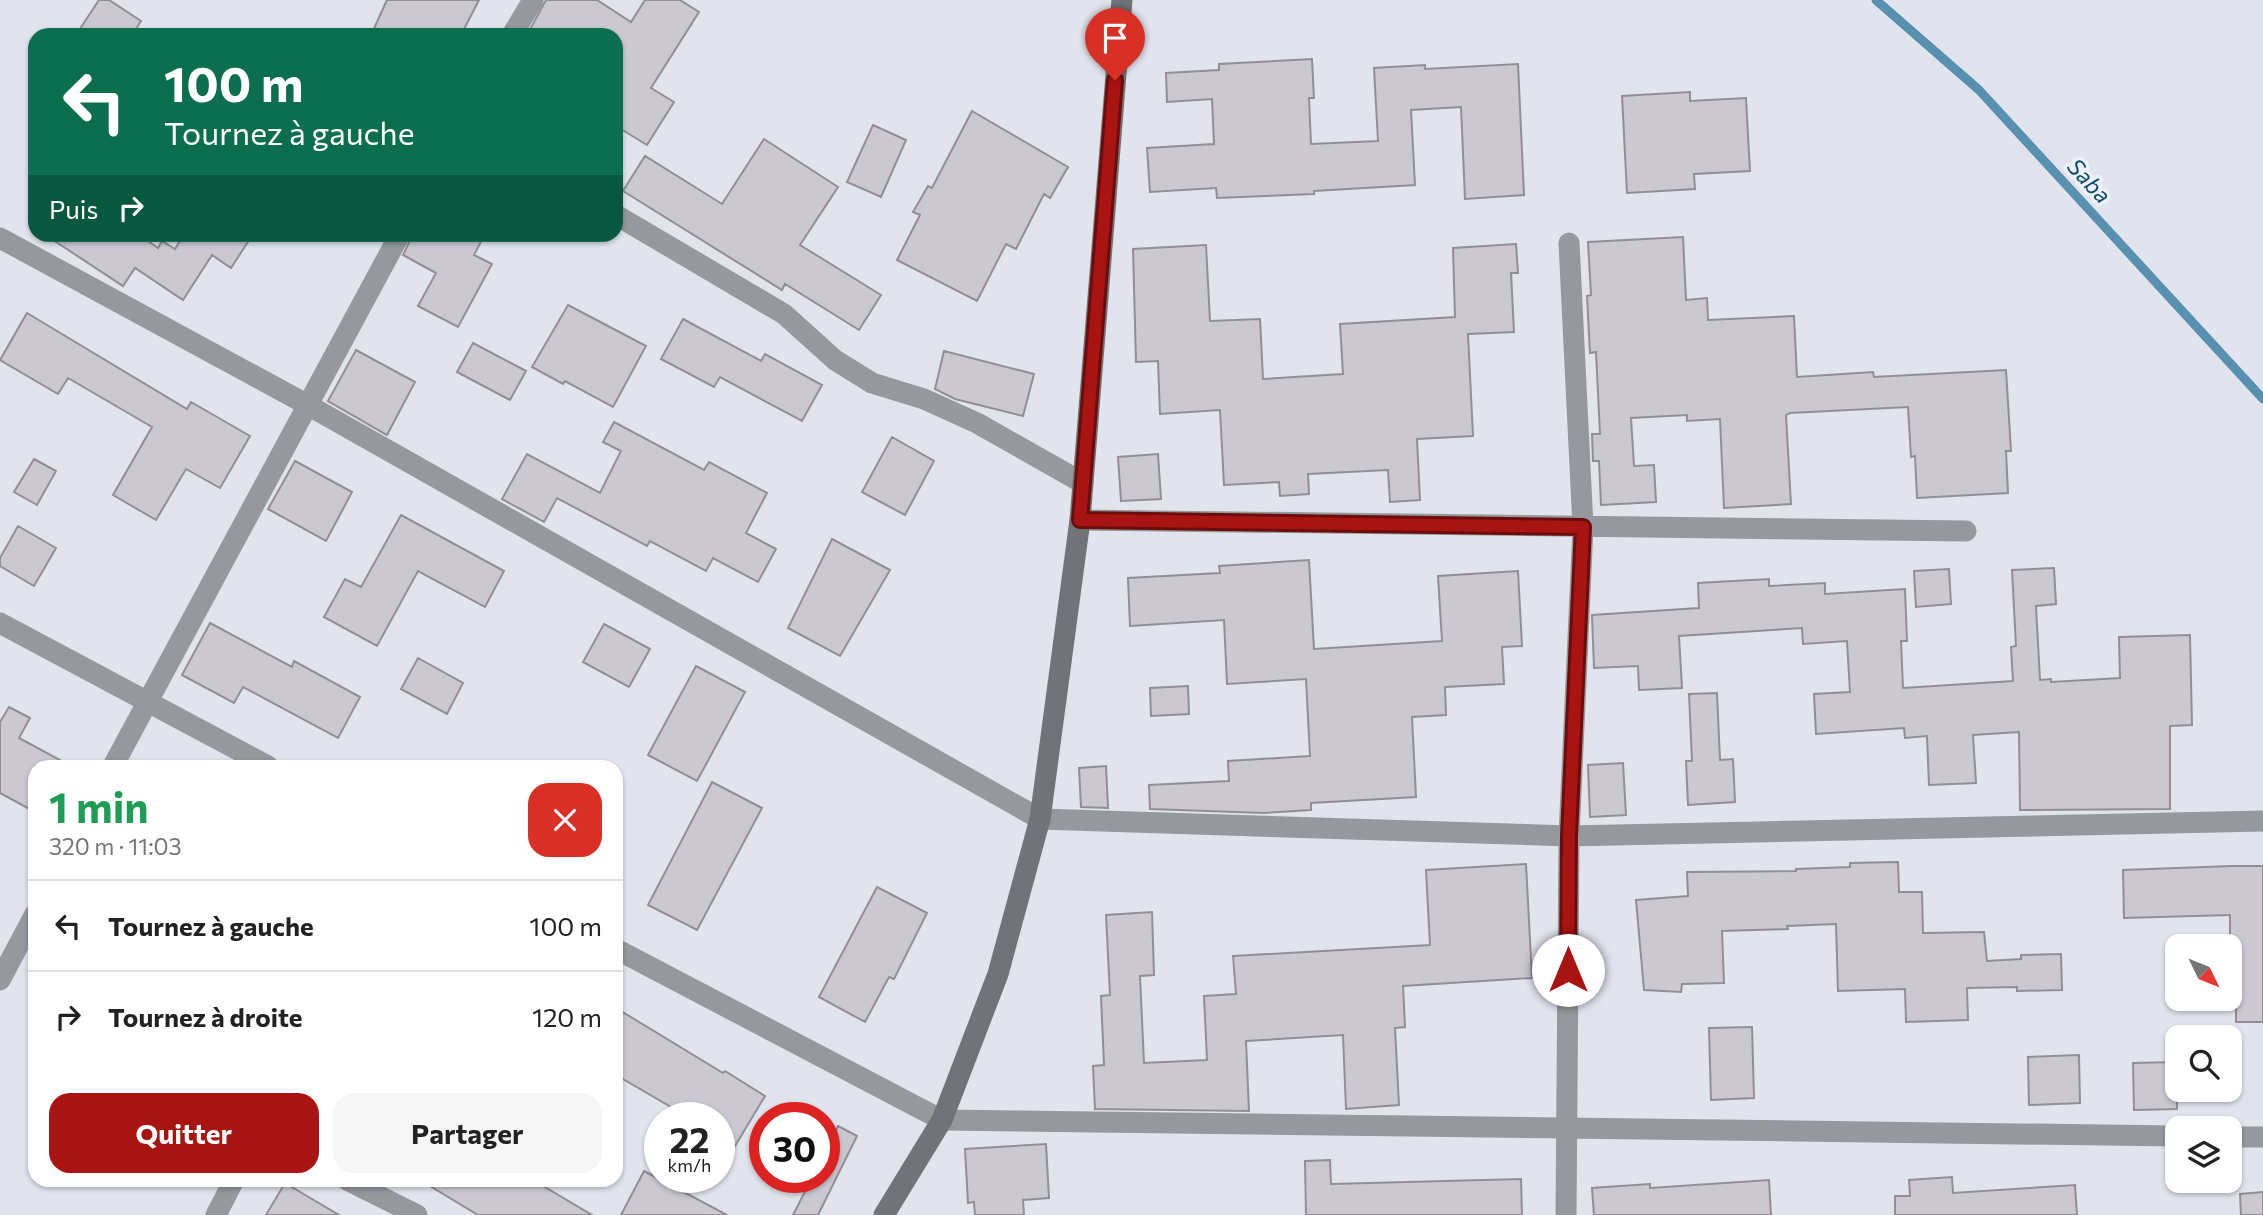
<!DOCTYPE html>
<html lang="fr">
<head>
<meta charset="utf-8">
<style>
  body { margin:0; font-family:Commissioner,sans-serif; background:#f6f6f6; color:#222; height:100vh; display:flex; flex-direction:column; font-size:26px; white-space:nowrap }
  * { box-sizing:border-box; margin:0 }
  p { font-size:23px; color:#767676 }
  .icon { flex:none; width:38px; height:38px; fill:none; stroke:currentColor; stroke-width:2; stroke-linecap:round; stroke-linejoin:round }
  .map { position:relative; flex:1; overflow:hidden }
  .drawer { position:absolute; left:28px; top:760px; width:595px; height:427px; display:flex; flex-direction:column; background:#fff; border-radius:21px; box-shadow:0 2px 5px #0004 }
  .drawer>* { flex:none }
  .guide { position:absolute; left:28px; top:28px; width:595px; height:214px; border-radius:21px; box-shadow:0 2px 5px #0004; background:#0b6e4f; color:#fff; overflow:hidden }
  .needle { width:46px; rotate:133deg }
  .tools { position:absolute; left:2165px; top:934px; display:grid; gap:14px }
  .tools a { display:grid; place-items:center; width:77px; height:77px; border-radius:14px; background:#fff; box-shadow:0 2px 5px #0004; font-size:35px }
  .speed { position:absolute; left:644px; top:1102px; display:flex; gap:14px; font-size:35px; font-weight:700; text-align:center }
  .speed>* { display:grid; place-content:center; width:91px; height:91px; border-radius:50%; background:#fff; box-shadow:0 2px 5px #0004; line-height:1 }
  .speed small { font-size:18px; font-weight:400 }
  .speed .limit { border:10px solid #d22; background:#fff; color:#111 }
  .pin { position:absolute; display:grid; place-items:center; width:60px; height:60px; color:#fff; margin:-72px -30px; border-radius:50% 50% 50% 0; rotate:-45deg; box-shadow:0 0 7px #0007 }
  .pin .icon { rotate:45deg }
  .me { position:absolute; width:77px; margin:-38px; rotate:0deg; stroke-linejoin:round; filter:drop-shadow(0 0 5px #0008) }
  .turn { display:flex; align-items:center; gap:24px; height:147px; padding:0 21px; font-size:32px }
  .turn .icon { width:91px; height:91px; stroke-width:2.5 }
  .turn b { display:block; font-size:49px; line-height:60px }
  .then { display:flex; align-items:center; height:66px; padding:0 21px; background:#0003; gap:14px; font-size:26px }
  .round { display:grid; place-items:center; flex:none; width:74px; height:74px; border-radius:21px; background:#f6f6f6 }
  .summary { display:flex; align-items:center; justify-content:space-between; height:119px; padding:0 21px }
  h1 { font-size:42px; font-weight:700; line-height:52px; color:#1e9e55 }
  .cta { display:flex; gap:14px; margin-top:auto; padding:14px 21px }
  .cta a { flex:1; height:80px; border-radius:21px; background:#a81411; color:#fff; font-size:28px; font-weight:700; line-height:80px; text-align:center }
  .cta a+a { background:#f6f6f6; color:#222 }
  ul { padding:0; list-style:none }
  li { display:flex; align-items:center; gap:21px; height:91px; padding:0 21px; border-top:2px solid #e0e0e0 }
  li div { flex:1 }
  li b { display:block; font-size:26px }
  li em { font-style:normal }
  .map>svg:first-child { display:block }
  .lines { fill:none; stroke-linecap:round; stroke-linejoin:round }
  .stream { stroke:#5890b0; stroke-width:9 }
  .building { fill:#cbc8d2; stroke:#918e97; stroke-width:2 }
  .street { stroke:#95989c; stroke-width:21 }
  .secondary { stroke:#707479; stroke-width:21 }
  .route-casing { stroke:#6d0d0b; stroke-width:18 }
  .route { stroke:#a81411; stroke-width:12 }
  .labels { text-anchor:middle; stroke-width:7; stroke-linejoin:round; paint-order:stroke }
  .water-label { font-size:23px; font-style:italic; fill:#0a4c6a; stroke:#eef0fa }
</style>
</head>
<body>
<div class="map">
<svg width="2263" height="1215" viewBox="0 0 2263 1215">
  <rect width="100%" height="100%" fill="#e1e3ed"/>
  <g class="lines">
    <path class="stream" d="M1876,0L1979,90L2263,399"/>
  </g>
  <path class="building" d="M99,0H109L141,21L132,35H76Z
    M387,0H479L461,35H371Z
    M546,0H597L631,22L645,0H680L699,12L651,88L674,102L647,145L616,126V35H527Z
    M1312,59L1314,98H1309L1311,144L1378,141L1374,68L1425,65V69L1518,64L1524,195L1465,199L1461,107L1411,110L1415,185L1314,191V194L1217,198L1216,188L1150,192L1147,148L1214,144L1212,99L1167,102L1166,73L1219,70V64Z
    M1690,92V101L1746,98L1750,171L1694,174L1695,189L1627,193L1622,96Z
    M972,111L1068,167L1050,198L1044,194L1016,249L1006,244L977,301L897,260L920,215L913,212L928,186L932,188Z
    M873,125L906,140L881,197L847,182Z
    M764,139L838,187L800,245L881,295L859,330L785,284L782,290L623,191L645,156L722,204Z
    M44,234H138L158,248L162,241L175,249L183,236L181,234H253L231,268L212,255L183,300L135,268L123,286Z
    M413,234H485L474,255L492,264L458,327L418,306L436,273L403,255Z
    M1683,237L1686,300L1707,298L1708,320L1794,316L1797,377L1873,372L1874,377L2006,370L2011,451H2006L2008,493L1917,498L1915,456L1911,457L1908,407L1790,413L1786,415L1791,504L1724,508L1720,419L1687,421V415L1631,418L1634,466L1654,465L1656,502L1601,505L1599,461H1593L1592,434H1600L1596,352L1590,353L1587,296L1591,295L1588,242Z
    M1516,244L1518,273H1511L1514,332L1468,334L1473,436L1417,439L1420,500L1390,502L1388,470L1308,474L1309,494L1280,496L1279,482L1224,485L1220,410L1160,414L1158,361L1136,362L1133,249L1206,245L1210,321L1260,319L1263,379L1343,374L1340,324L1455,317L1453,248Z
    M568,305L646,346L613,407L565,381L563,384L532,367Z
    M27,313L187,409L191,402L250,436L220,488L186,469L156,520L113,495L152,427L68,378L58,394L0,360Z
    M683,319L761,361L765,354L822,385L802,421L720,377L714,387L661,359Z
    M473,343L526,371L510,400L457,372Z
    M356,350L415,382L387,435L328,401Z
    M944,351L1034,374L1023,416L955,399L935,389Z
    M614,422L704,470L709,462L767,493L746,533L776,549L758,582L713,558L706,571L650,541L647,546L557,498L544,522L502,499L527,454L600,493L621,451L603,442Z
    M892,437L934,461L905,515L862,492Z
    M1158,454L1161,499L1121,501L1118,457Z
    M34,459L56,471L37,505L14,492Z
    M295,461L352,492L326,541L268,509Z
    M401,515L504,571L485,607L418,571L377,646L324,617L345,579L361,587Z
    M18,526L56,548L34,586L0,566V558Z
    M832,539L890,570L840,656L788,628Z
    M1309,560L1314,649L1442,641L1438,576L1518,571L1522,646L1502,647L1504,684L1445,687L1446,715L1412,717L1416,797L1311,803V810L1264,813L1150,809L1149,785L1229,781L1228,761L1310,756L1306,679L1227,684L1224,620L1130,626L1128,578L1220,573L1219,566Z
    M2054,568L2056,604L2036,606L2040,680L2051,679V682L2120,678L2119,637L2190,635L2192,725L2170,726V809L2020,810L2019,732L1973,735L1976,783L1929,785L1927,736L1905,738L1904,728L1816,734L1814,694L1850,692L1847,641L1803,644L1802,628L1679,636L1682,688L1639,690L1638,666L1594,668L1592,615L1699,608L1698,583L1769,579V586L1825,583V594L1905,589L1907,641H1901L1903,688L2013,681L2011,647L2016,646L2012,570Z
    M1949,569L1951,604L1916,607L1914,571Z
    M210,623L292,667L294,661L360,697L338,738L243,687L234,703L182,675Z
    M604,624L650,649L629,687L583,662Z
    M418,658L463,683L447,714L401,689Z
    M696,666L745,692L697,781L648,755Z
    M1188,686L1189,714L1151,716L1150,688Z
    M1717,693L1720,760L1733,759L1735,802L1688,805L1686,761H1692L1689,694Z
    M9,707L30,718L19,738L71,766H35V812L0,793V722Z
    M1623,763L1626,815L1590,817L1588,765Z
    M1106,766L1108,808L1081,807L1079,768Z
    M712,782L762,808L697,930L648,905Z
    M1898,862L1899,892H1922L1923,933L1984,932L1987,961L2021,959V955L2061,954L2062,990L2017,991V987L1967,988L1968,1020L1906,1022L1905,989L1838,991L1836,924L1787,926L1788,929L1722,931L1724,983L1682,984L1681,992L1644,990L1636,900L1688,896L1687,872L1796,871V869L1850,867V863Z
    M1526,864L1532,978L1403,986L1405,1027L1395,1028L1399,1105L1346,1109L1343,1035L1246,1041L1249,1111L1095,1109L1093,1066L1104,1065L1101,996L1110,995L1106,915L1152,912L1154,975L1140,976L1144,1063L1207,1060L1204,996L1236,994L1233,956L1430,945L1426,870Z
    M2232,866H2263V1022H2236V984H2230V915L2124,918L2123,870Z
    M877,887L927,913L894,979L889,977L865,1022L819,997Z
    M616,1008L723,1073L725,1071L765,1096L735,1146L719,1136V1118H690L616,1075Z
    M1752,1027L1754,1098L1711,1100L1709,1028Z
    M2079,1055L2080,1103L2029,1105L2028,1057Z
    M2177,1062V1109L2134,1110L2133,1063Z
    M838,1126L857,1136L818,1215H793L812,1178H824V1153Z
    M1046,1144L1049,1198L1023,1200L1024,1215H975L974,1202L968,1203L965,1149Z
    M1330,1160L1331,1184L1521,1179L1522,1215H1306L1305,1161Z
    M644,1171L727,1215H621Z
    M1952,1177L1953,1193L2075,1185L2077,1215H1895V1196H1910L1909,1180Z
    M420,1180H533L592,1215H478Z
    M1769,1180L1771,1215H1594L1592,1188L1650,1184V1188Z
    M285,1183L339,1215H266Z
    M2263,1192V1215H2241L2240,1194Z"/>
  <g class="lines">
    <path class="street" d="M512,35L533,0
      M616,215L784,314L835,360L872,383L924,399L977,423L1083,483
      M0,238L306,404L1040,819L1569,836L2263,821
      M1080,520L1966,531
      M0,623L268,766
      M113,766L400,234
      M616,949L942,1120L2177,1136
      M0,980L35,914
      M2230,1137H2263
      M347,1180L417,1215
      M216,1215L234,1180
      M1566,1215L1569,836L1583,527L1569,243"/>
    <path class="secondary" d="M884,1215L942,1120L998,974L1040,819L1080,520L1122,0"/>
  </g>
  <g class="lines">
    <defs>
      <path id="route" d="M1115,80L1080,520L1583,527L1569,836L1568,970"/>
    </defs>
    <use href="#route" class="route-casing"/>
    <use href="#route" class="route"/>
  </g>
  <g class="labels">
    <g class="water-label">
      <text transform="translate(2089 181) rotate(47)" y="8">Saba</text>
    </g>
  </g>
</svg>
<div class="tools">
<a><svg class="needle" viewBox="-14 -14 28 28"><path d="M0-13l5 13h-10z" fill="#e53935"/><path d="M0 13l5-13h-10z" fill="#767676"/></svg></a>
<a><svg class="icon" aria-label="search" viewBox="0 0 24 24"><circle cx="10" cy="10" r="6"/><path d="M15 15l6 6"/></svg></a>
<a><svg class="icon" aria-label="layers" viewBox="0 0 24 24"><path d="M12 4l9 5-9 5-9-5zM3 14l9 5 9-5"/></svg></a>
</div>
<div class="speed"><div>22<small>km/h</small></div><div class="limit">30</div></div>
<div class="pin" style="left:1115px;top:80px;background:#d93025"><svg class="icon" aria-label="arrive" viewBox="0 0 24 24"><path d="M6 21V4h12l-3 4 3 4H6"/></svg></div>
<svg class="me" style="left:1568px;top:970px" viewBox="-20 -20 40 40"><circle r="19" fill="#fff"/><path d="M0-13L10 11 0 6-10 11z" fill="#a81411"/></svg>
<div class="guide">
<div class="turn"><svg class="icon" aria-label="left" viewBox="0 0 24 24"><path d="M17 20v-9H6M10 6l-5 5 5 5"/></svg><div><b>100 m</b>Tournez à gauche</div></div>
<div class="then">Puis<svg class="icon" aria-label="right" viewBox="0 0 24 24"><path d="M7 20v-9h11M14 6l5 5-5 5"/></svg></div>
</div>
<section class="drawer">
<div class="summary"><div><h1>1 min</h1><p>320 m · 11:03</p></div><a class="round" style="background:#d93025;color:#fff"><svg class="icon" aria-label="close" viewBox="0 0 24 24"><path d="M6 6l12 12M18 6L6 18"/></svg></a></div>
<ul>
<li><svg class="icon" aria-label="left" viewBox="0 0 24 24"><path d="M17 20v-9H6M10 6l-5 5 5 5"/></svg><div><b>Tournez à gauche</b></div><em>100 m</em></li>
<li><svg class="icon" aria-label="right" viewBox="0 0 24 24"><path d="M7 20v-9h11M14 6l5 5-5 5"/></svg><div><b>Tournez à droite</b></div><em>120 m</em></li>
</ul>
<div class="cta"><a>Quitter</a><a>Partager</a></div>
</section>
</div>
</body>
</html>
